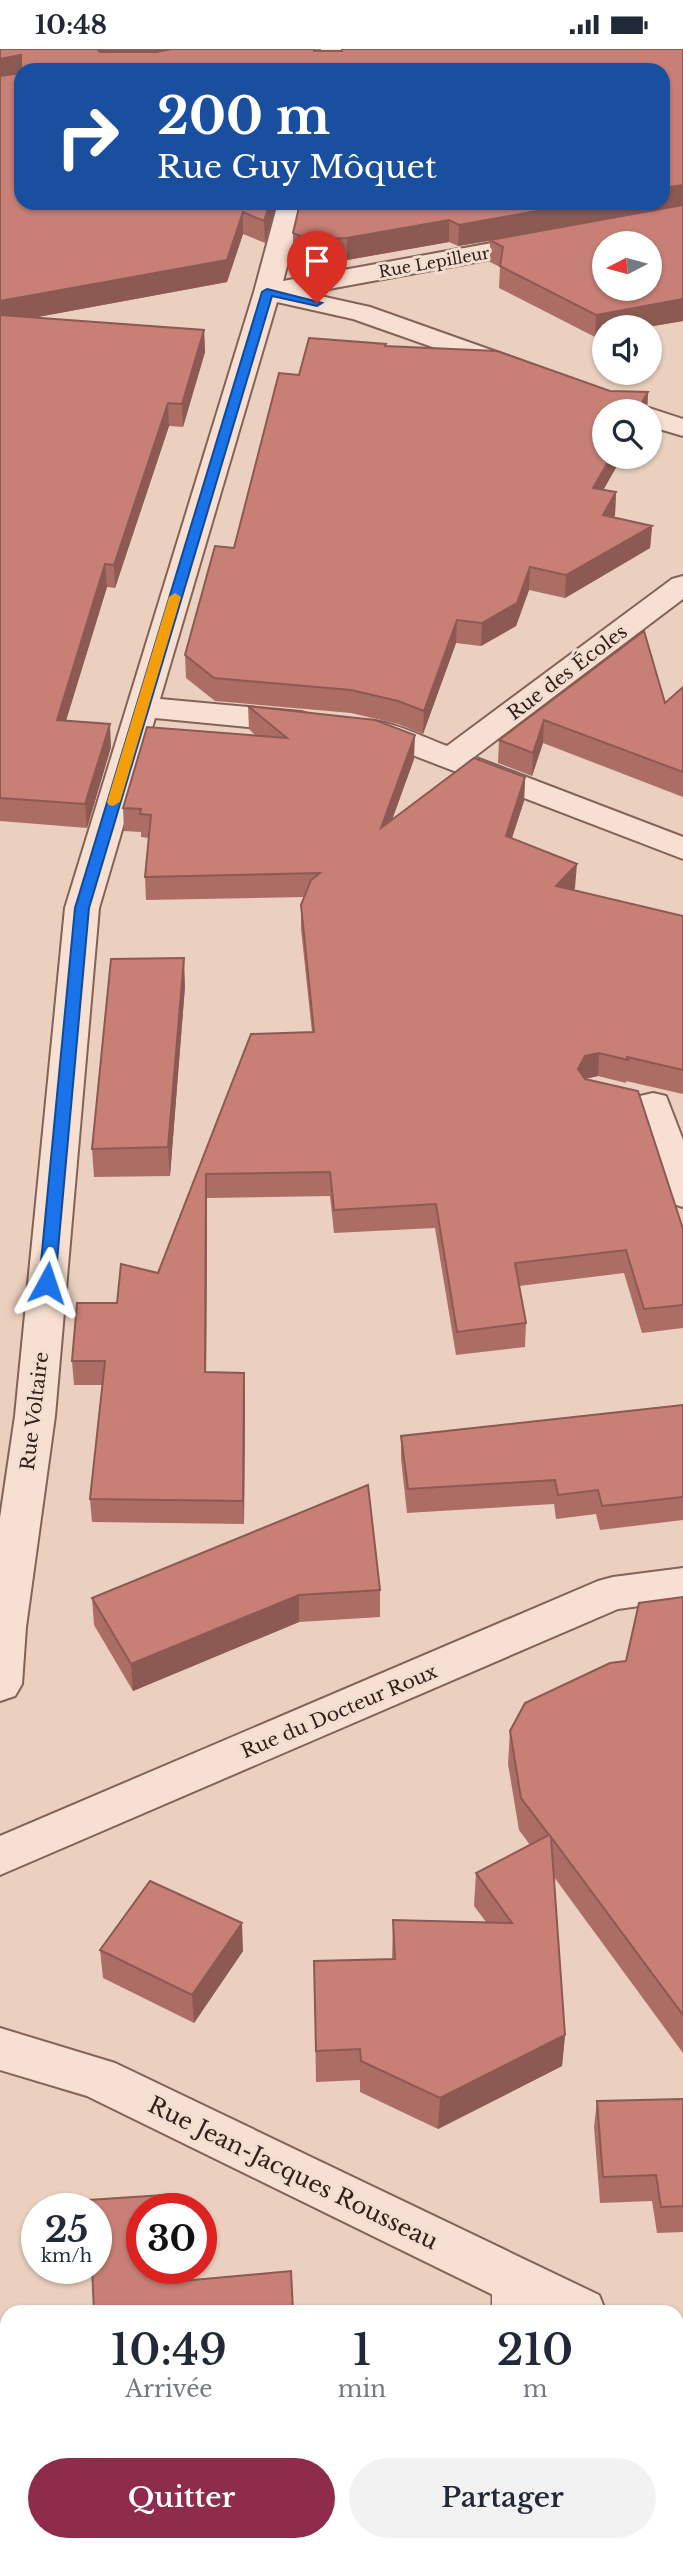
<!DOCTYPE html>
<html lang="fr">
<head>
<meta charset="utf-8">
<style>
  body { margin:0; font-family:"Libre Baskerville",serif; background:#f2f2f3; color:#1f2937; height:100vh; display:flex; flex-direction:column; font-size:26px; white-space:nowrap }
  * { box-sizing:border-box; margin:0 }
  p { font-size:23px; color:#747a83 }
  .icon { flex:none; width:38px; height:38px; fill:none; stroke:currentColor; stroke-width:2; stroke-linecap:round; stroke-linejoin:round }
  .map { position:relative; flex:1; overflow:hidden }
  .panel { position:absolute; left:0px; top:2256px; width:684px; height:247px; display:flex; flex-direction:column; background:#fff; border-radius:21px 21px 0 0; box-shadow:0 2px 5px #0004 }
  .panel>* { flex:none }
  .guide { position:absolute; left:14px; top:14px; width:656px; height:147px; border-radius:21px; box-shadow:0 2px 5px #0004; background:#1a4fa0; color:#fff; overflow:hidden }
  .needle { width:46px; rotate:264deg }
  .buttons { position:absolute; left:592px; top:182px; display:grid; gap:14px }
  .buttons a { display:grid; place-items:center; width:70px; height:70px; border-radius:50%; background:#fff; box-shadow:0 2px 5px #0004; font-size:35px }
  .speed { position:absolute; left:21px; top:2144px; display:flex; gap:14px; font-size:35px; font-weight:700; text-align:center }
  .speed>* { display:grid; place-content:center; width:91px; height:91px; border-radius:50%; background:#fff; box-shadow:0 2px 5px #0004; line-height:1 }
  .speed small { font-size:18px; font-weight:400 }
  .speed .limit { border:10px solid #d22; background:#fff; color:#111 }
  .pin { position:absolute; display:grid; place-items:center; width:60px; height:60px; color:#fff; margin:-72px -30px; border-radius:50% 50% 50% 0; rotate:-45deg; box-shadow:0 0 7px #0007 }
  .pin .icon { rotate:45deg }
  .me { position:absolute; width:77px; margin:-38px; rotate:5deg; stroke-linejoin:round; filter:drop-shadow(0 0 5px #0008) }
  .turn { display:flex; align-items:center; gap:24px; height:147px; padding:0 28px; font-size:32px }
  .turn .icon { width:91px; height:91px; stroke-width:2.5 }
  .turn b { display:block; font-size:49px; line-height:60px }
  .eta { display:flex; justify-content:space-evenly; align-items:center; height:119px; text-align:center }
  .eta b { font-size:42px; font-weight:600; line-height:49px }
  .cta { display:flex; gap:14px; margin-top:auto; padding:14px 28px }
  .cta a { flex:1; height:80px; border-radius:42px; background:#8f2b4b; color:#fff; font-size:28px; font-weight:600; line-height:80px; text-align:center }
  .cta a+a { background:#f2f2f3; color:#1f2937 }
  .status { display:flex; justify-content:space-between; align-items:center; height:49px; padding:0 35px; background:#fff; direction:ltr }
  .status svg { height:19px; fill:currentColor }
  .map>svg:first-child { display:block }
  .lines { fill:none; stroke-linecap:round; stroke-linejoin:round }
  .service-casing { stroke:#836258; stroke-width:3 }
  .minor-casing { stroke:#836258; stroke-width:4 }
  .service { fill:#f7e0d1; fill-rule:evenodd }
  .minor { fill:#f7e0d1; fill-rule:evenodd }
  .wall { fill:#ac6d65 }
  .shaded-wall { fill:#8c5953 }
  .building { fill:#c87f76; stroke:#8c5953; stroke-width:2; fill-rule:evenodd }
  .route { fill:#1a73e8; stroke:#114b97; stroke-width:2 }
  .slow { fill:#f59e0b }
  .labels { text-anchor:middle; stroke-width:6; stroke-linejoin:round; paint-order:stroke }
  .far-street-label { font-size:16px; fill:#33201c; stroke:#f3ddce }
  .street-label { font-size:19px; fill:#33201c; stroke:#f3ddce }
  .near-street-label { font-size:23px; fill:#33201c; stroke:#f3ddce }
</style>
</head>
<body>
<div class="status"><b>10:48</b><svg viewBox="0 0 49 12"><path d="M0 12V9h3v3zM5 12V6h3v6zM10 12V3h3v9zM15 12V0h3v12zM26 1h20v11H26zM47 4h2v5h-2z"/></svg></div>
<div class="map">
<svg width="683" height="2502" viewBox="0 0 683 2502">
  <rect width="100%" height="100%" fill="#ebd0bf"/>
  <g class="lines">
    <defs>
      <path id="service" d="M511,2212L525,2217L530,2230L531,2263H492V2230L497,2217Z
        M503,2496H544L546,2502H504Z"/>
      <path id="minor" d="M321,0H345L340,21H316Z
        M278,154H304L283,232L541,185L550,187L554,193L550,199L541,201L307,244L370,258L522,312L526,318L522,324L512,326L353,270L277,253L160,650L301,663L312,666L317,673L312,680L301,683L155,669L99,859L55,1367L26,1578L22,1635L15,1647L0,1652V1469L15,1367L65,859L254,243Z
        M649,359L683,370V387L649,377V362H638Z
        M683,527V550L474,708L683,788V810L376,692L353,687L348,680L353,673C383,666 419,687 447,697L672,530Z
        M653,1044L666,1047L683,1091V1158L670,1154L664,1145L635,1056L640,1047Z
        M683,1519V1551L618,1560L0,1826V1787L598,1532L613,1528Z
        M0,1979L115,2014L599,2246L606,2263H528L87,2047L0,2021Z
        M677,2284L683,2286V2335L677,2333Z"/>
    </defs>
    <use href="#service" class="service-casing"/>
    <use href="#minor" class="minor-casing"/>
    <use href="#service" class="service"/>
    <use href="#minor" class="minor"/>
  </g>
  <path class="wall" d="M0,0H319V2L683,0V272L647,278H604L595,288L499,239L500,218L490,213V192L458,197L449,193L347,211L311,213L293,205V184L663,154L21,21L277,154L265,194L243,185L227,233L32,269L204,281L205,303L183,378L169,377L115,539L107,538L66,672L111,698L87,779L0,772Z
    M386,297L610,342L648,343L647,362H604L622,408L603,441L616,443L615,466L613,468L652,477L650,499L565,549L529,541L516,577L481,597L456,594L423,685L398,675L351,664L215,652L186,629L185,606L234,499L299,326Z
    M644,582L665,654L683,638V748L543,694L532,727L498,714L499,691Z
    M248,657L414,710L392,770L525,728L524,752L512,789L575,839L573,841L683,867V1045L626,1032V1034L598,1027L586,1030L683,1180V1279L642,1284L624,1224L519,1237L526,1274L525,1298L456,1306L435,1179L334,1184L330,1147L207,1149L206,1323L245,1348L244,1475L92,1473L90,1450L103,1336H74L72,1312L117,1254L158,1224L251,985L312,983L301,880V856L304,848L146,851L145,828L149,789L141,788V783L124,782L123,759L256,687L249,680Z
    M185,937L170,1127L94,1128L92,1100Z
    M683,1356V1471L600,1481L596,1465L556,1470L554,1455L407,1464L401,1410V1387Z
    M380,1541V1568L299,1573L133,1642L94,1576L92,1549Z
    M683,1548V2004L554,1828L565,1986L562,2017L438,2080L360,2043V2031L316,2033L314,1912L392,1911L393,1871L486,1873L474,1857L476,1824L530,1796L519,1781L508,1715L510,1682L626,1612Z
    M100,1901L243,1902L194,1974L103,1929Z
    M683,2050V2183L657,2184L652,2152L600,2154L594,2078L597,2052Z
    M146,2496H299V2498L267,2502H146Z"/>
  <path class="shaded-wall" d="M97,0H181L103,14Z
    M21,6V27L0,31V10Z
    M683,136V157L458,197L459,176L581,154H663V139Z
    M270,154H277L265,194L264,172Z
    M243,163V185L227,233L0,275V252Z
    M449,171V193L347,211V189Z
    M683,250V272L647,278H604V286L595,288L596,266Z
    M204,281L205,303L183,378L182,355Z
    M648,343L647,362H637Z
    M168,354L169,377L115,539L114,516Z
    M611,408H622L592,461L593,439Z
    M616,443L615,466L601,489L603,466Z
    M652,477L650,499L565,549L566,526Z
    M105,515L107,538L59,694L57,671Z
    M530,518L529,541L516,577L481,597L482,574Z
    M457,571L456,594L423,685L424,662Z
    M544,671L543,694L532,727L533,704Z
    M110,675L111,698L87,779L85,755Z
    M415,686L414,710L381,802V779Z
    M525,728L524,752L505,810L506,787Z
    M577,815L575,839L555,861L556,837Z
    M184,909L185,937L170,1127L168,1098Z
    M599,1004L598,1027L583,1030L578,1020L585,1007Z
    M206,1125L207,1149L206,1347L205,1323Z
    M244,1324L245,1348L244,1475L243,1452Z
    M299,1546V1573L133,1642L131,1615Z
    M242,1874L243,1902L194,1974L192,1946Z
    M565,1986L562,2017L438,2080L440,2049Z"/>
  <path class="building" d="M0,0H97L100,3H156L172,0H314V2H342V0H683V136L663,139V21H21V6L0,10Z
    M21,24V154H270L264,172L243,163L227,211L0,252V27Z
    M300,154H581L459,176L449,171L347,189L310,191L293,184Z
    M683,156V250L596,266L500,217L503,198L490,191ZM604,194H649V240H604Z
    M0,266L204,281L182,355L168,354L114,516L105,515L57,671L110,675L85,755L0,749Z
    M309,289L386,295L385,297L497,302L610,342L648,343L637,362H604V408H611L593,439L616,443L603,466L652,477L566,526L530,518L517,554L482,574L457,571L424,662L398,652L351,641L214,629L185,606L215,497L234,499L279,324L299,326Z
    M644,582L665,654L683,638V723L544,671L533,704L499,691Z
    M248,657L375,671L415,686L381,779L474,709L525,728L506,787L577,815L556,837L683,867V1021L627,1008L628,1011L599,1004L585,1007L578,1020L585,1030L638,1042L683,1180V1256L644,1260L626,1201L515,1214L526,1274L457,1283L436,1155L334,1161L330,1123L206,1125L205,1323L244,1324L243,1452L90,1450L105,1312H72L77,1254H117L121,1215L158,1224L251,985L314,983L301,856L311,831L320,824L145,828L151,766L140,765L141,760L123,759L147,678L287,689Z
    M184,909L168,1098L92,1100L111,910Z
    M683,1356V1448L602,1457L598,1441L558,1446L555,1431L408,1440L401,1387Z
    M368,1436L380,1541L299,1546L131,1615L92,1549Z
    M683,1548V1966L551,1788L565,1986L440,2049L361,2012L360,2000L316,2002L314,1912L395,1910L393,1871L512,1874L476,1824L549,1786L521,1749L510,1682L525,1654L610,1614L626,1612L639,1554Z
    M150,1832L242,1874L192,1946L100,1901Z
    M683,2050V2157L661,2158L656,2126L603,2128L597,2052Z
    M178,2145L179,2160H142V2219H182V2232L291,2222L293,2263H94L92,2219H96V2160H90L89,2151Z
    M146,2496H253L254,2502H146Z"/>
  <path class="route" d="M267,240L322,254L317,257L272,247L89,859L55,1234L47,1239L39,1234L75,859L262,243Z"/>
  <path class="slow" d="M175,544L181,548L120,753L113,757L109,756L107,753L169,548Z"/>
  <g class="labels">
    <g class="far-street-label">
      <text transform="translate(434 213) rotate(-10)" y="6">Rue Lepilleur</text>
    </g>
    <g class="street-label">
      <text transform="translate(567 623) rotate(-37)" y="7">Rue des Écoles</text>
      <text transform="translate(34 1362) rotate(-83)" y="7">Rue Voltaire</text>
      <text transform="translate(339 1662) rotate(-23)" y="7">Rue du Docteur Roux</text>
    </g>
    <g class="near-street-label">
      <text transform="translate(293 2124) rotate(26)" y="8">Rue Jean-Jacques Rousseau</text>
    </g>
  </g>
</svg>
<div class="buttons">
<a><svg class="needle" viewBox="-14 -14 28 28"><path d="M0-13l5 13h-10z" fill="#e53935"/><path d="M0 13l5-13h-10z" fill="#747a83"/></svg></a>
<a><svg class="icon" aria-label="sound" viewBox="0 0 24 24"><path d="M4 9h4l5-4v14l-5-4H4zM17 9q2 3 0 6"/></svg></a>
<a><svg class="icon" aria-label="search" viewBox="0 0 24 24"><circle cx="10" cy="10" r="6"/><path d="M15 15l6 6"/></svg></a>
</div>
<div class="speed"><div>25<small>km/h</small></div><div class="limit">30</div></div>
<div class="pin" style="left:317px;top:254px;background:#d93025"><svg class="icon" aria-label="arrive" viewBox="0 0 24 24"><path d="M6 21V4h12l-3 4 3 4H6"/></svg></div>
<svg class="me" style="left:47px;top:1234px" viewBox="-20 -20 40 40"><path d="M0-17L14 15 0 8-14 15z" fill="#1a73e8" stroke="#fff" stroke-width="4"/></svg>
<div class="guide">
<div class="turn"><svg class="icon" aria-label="right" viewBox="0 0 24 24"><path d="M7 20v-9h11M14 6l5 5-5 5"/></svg><div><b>200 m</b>Rue Guy Môquet</div></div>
</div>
<section class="panel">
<div class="eta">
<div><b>10:49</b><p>Arrivée</p></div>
<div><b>1</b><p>min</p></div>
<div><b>210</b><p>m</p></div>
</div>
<div class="cta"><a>Quitter</a><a>Partager</a></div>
</section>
</div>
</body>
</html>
